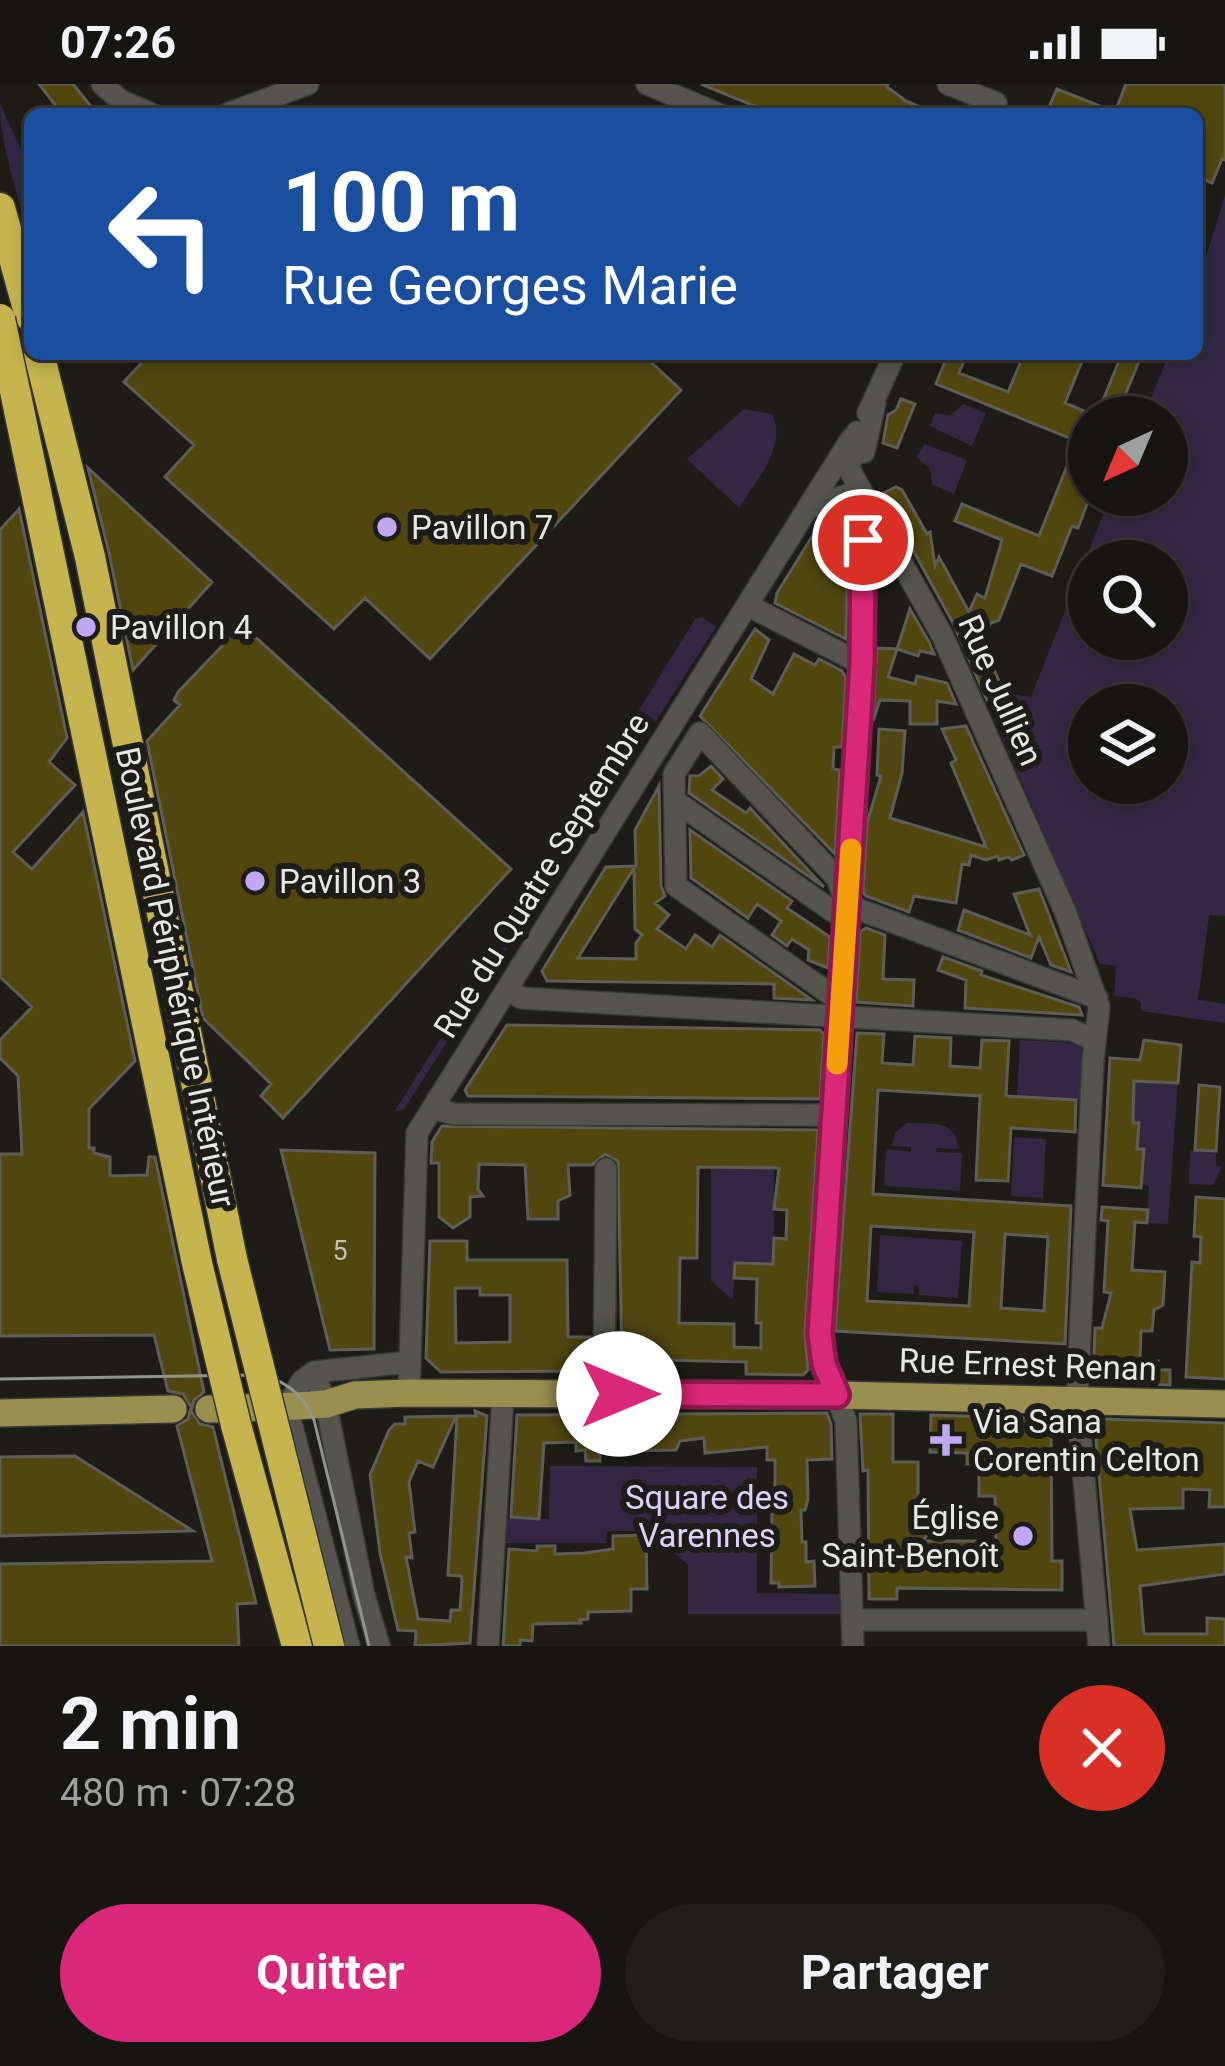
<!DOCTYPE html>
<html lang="fr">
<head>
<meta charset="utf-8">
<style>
  body { margin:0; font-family:Roboto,sans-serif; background:#1f1e1a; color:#f1f3f6; height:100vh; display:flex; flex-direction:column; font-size:45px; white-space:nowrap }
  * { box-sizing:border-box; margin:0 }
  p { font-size:39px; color:#9e9f9f }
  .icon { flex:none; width:66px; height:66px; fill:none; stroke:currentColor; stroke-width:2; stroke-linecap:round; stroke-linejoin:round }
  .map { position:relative; height:1562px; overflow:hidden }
  .details { display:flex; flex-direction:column; background:#161511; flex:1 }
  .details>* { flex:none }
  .hud { position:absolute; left:24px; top:24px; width:1179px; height:252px; border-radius:18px; box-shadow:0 6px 18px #0003,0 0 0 3px #353431; background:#1a4fa0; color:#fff; overflow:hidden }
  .needle { width:78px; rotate:224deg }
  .fabs { position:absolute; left:1068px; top:312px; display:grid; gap:24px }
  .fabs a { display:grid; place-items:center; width:120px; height:120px; border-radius:50%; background:#161511; box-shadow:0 6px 18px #0003,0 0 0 3px #353431; font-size:60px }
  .pin { position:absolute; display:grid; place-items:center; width:102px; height:102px; color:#fff; margin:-51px; border:6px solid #fff; border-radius:50%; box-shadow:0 3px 12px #0007 }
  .me { position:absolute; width:132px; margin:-66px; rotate:90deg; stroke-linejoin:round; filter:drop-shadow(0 0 9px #0008) }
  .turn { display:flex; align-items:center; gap:42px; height:252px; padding:0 60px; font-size:54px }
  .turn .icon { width:156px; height:156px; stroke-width:2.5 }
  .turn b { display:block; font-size:84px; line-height:102px }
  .round { display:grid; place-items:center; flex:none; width:126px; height:126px; border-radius:63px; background:#1f1e1a }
  .summary { display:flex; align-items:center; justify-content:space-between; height:204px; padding:0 60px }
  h1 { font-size:72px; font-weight:700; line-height:90px }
  .cta { display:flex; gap:24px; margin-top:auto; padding:24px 60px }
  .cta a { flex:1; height:138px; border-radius:72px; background:#db2777; color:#fff; font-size:48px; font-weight:700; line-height:138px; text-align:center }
  .cta a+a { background:#1f1e1a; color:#f1f3f6 }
  .status { display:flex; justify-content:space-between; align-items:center; height:84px; padding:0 60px; background:#161511; direction:ltr }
  .status svg { height:33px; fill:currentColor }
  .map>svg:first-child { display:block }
  .green { fill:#322844; fill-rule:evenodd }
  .building { fill:#50470f; stroke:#5e5d56; stroke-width:3; fill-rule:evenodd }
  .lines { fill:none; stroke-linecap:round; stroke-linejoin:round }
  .minor-casing { stroke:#383835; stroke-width:24 }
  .major-casing { stroke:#383835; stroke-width:30 }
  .highway-casing { stroke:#383835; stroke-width:33 }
  .minor { stroke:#55554e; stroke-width:21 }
  .major { stroke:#998f4f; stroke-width:27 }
  .highway { stroke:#c6b54f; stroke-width:30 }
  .tram { stroke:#93938e; stroke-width:3 }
  .highway-bridge-casing { stroke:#383835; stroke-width:33; stroke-linecap:butt }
  .highway-bridge { stroke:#c6b54f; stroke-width:30 }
  .route-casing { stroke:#8e194d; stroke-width:30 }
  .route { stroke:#db2777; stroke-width:21 }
  .slow { stroke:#f59e0b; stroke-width:21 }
  .poi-dot { fill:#c1a8f3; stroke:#1d1c17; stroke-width:4.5 }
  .labels { text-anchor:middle; stroke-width:12; stroke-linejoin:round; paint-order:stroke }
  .number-label { font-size:27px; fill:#c1bfae }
  .poi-label { font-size:33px; fill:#e7e7e3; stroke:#1d1c17; text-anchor:start }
  .street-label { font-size:33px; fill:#e7e7e3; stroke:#1d1c17 }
  .park-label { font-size:33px; fill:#ded1fe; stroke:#1d1c17 }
</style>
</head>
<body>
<div class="status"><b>07:26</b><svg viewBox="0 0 49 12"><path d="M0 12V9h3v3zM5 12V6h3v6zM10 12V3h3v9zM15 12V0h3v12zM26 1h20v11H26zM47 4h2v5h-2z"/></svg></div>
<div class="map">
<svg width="1225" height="1562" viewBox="0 0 1225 1562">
  <rect width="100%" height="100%" fill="#1d1c17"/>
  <path class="green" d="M0,20L30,85V162C21,117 0,64 0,20Z
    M1225,111V832L1209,831L1198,916L1225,920V939L1141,927V919L1135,914L1114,912L1116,882L1100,880L986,616L1003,609L1031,613L1111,411H1167V333H1143L1169,270H1197V202ZM1089,477H1167V555H1089ZM1089,621H1167V699H1089Z
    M963,320L986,329L972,362L930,342L935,329L950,331Z
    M744,325L772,330C788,361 755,399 739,424L687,375Z
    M925,360L967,376L954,410L932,400L930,384L916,373Z
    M702,533L716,543L574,764L562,765L566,744L695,535Z
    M547,788L553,794L404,1025L394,1028Z
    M1020,956L1077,959L1083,965L1080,1016L1017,1012Z
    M1135,986L1161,1000L1178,999L1168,1140L1147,1139L1149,1102L1134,1101L1144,1066L1132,1064Z
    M907,1039C931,1040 957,1035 958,1065L937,1064L936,1068L962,1069L960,1107L884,1102L886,1065L911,1068V1063L892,1062L895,1049Z
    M1014,1053L1046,1055L1043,1114L1011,1112Z
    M1190,1067H1216V1081L1222,1083L1213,1101L1189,1100Z
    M711,1083L774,1084V1180L735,1179L733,1216L711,1197Z
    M880,1151L962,1157L958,1214L919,1211L918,1201L914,1202V1210L877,1208Z
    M550,1382L757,1383V1509L845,1510L842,1530H688V1481L649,1447H607L606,1459H499V1435H549Z"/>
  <path class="building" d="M39,0H73L97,30H62Z
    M701,0H888L887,3L906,17L936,30H827L818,26L817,30H774Z
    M1126,0H1225V76L1222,75L1212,99L1197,93V30H1046L1057,5L1115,28Z
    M150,270H642L681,306L430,575L365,514L334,545L165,393L194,361L124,298Z
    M948,270H967L959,289L1008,308L1024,270H1085L1065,319L1089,329V415L1078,444L1072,442L1052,492L1021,480L999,536L991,539L981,554L1004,609L999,615L987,616L952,537L882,410L896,403L902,406L927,450L930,448L935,482L939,473L969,528L977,510L985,514L1002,456L955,437L962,420L1039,452L1077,357L936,300Z
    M1122,270H1142L1116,333H1096Z
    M901,315L915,320L897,364L883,359L888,331L896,326Z
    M88,384L212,498L133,586L109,469Z
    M19,425L67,654L49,678L75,701L13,768L32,785L83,728L135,977L89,1025V1064H94V1069L110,1073V1092L147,1091L149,1073H155L204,1308L194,1316L191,1327L200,1340L213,1343L256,1519L237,1520L239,1562H0V1480L212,1477L177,1342L188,1335L191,1323L183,1310L168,1307L154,1251L0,1252V1070H22L18,992L0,974V956L32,923L0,893V446Z
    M820,440L848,452L846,555L775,519L777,509Z
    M910,525L929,558L934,570L920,567L918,572L897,565Z
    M242,541L511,785L283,1034L261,1012L271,1000L203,934L147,657L180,621L174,616L178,608Z
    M755,545L769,556L751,595L773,610L794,570L815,581L819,575L842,587L846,594L842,663H834L833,685L840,686L835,770L700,632Z
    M877,564L897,565L888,593L915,600L917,592L947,599L956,620L937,617V640H910V617L880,616L873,637Z
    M966,642L1024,771L1012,776L1008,773L999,776L998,772L986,776L971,771L969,781L962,780L956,819L914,812L909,828L866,812L863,808L867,739L881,692L877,691L879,645L905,647L902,689L890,734L986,763L951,679L956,676L942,645Z
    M711,682L723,695L712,706L746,729L750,724L824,803L689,709L690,692H699Z
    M659,702L661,802L665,812L655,819L669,831L657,845L686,865L695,851L712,863L720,851L812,916L774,914V900L547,897L542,887L606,783L636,782L635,746ZM634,784L635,845L642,851L636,859V875L578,874Z
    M690,746L792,817L787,824L830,853L828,884L808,876L809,866L792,855L787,862L772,851L781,837L757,820L748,834L691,794Z
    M1039,805L1071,888L1051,881L1039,853L1031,874L958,846L964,826L1030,851L1014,810Z
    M866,844L885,851L883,895L914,896L913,922L856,918L860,848Z
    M943,873L982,887L981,891L1079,923L1082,931L965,924L966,896L938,886Z
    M507,941L820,946L824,950L820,1015L468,1012L465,1006Z
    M857,949L884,950L882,979L913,981L915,952L951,954L950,982L980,984L982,956L1009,957L1006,1012L1076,1016L1075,1048L1011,1044L1008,1097L976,1096L980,1012L878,1006L873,1110L1071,1122L1065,1260L835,1247ZM871,1142L974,1148L969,1222L867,1217ZM1005,1150L1048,1153L1044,1227L1001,1224Z
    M1144,956L1181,961L1178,999L1134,997L1133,1039H1139L1137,1065H1144L1141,1104L1103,1101L1110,974L1140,976Z
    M1199,1001L1220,1003L1216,1067L1195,1066Z
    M442,1042L818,1046L805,1249L808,1286L803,1291L746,1290V1278L622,1275L618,1077L605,1070L592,1081H568L570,1111L558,1117V1135H528L525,1081L479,1080L478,1105L483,1112L470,1113V1133L453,1144L439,1133V1079H431L432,1058ZM698,1083L779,1084L774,1125L787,1126L786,1155L774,1154L773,1180L735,1179L734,1194L757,1195L756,1239H761V1264L734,1263V1240L679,1239L680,1174H697Z
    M281,1066L375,1069L374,1265L330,1266Z
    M1196,1113L1225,1115V1295L1186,1293L1192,1178L1200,1179L1201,1153L1194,1152Z
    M1102,1123L1148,1126L1147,1139L1135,1138L1132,1186L1165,1188L1163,1221L1154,1226L1152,1247H1141L1140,1276L1158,1277L1157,1286H1170V1301L1093,1297L1095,1244H1102L1111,1209L1104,1208L1108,1137L1101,1136Z
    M430,1157H467V1176H567L568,1253H590L589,1287L441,1288L426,1274ZM455,1204H480V1211H510V1258L456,1259Z
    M475,1327L487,1332L470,1559L415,1562L416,1547L398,1546L380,1469L370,1391L389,1346L395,1340H405V1333L456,1332L433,1383L418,1377L409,1398L415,1448L409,1449L412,1474L406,1473L418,1535L450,1537L451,1526H460L462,1496L461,1492L448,1491L457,1332H476Z
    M827,1329L831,1340L832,1375L807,1376L808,1415L805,1426H801L802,1458H806V1478L814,1477L815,1502L779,1503V1499H771L772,1425H769V1407L775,1406V1376H767V1363L705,1369L704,1354L680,1357L676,1366L627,1367V1362L600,1361V1377H586L585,1366L576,1367V1358L544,1359L539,1435L511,1433L517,1331Z
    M860,1330H893V1378H918V1429L935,1423L942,1428V1436L922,1457H996L995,1412H979V1380H967V1369L930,1368L931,1331L1035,1334V1344L1051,1345L1052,1477H1062V1506L897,1504V1515H869L868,1386L863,1387Z
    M1103,1335L1225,1339V1423H1209L1210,1406L1183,1405V1424L1130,1425L1137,1466L1225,1460V1490L1140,1502L1144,1550H1207V1534L1225,1535V1562H1114L1095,1344Z
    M75,1372L193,1447L0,1452V1373Z
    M646,1451L647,1505H631V1527L588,1528V1535L580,1536L581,1539L533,1540L532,1557L520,1556V1562H503L509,1465L537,1467V1462H555V1470L585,1469L613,1465V1452Z"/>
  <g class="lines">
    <defs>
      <path id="minor" d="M102,0L120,16L152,30
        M647,0L719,30
        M948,0L996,19
        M227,30L308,0
        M868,329L895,270
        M857,348L849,385L942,551L1065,827L1099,923L1093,976L1077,1317L1099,1562
        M864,368L875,319
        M809,424L859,407
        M749,522L862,580
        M675,717L834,828L847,821
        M508,906L521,914L1072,946L1094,956
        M840,917L676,802L674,690L700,649L837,794L847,821L1097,914
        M433,1025L455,1030L834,1031
        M314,1288L326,1320L364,1511L379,1562
        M409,1309L417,1049L851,355
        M604,1310L606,1085
        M852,1536H1097
        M349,1562L287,1323L302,1297L314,1288L410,1278
        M488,1562L503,1311
        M853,1562L846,1337L824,1280L820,1250L862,580L863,456L859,411"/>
      <path id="major" d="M209,1325L297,1322L326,1320L355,1311L409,1309L837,1311L1225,1320
        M0,1329L173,1325"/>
      <path id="highway" d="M0,124L30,232
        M39,270L90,473L232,1175
        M236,1341L297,1562"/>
    </defs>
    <use href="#minor" class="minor-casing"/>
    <use href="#major" class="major-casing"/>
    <use href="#highway" class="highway-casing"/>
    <use href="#minor" class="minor"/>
    <use href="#major" class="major"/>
    <use href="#highway" class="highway"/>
    <path class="tram" d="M0,1295L251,1291C282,1292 302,1308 314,1336L369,1562"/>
    <defs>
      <path id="highway-bridge" d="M0,235L197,1179L236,1341
        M232,1175L329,1562"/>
    </defs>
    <use href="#highway-bridge" class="highway-bridge-casing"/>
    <use href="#highway-bridge" class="highway-bridge"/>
  </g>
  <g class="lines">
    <defs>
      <path id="route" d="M619,1310L837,1311L824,1280L820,1250L862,580L863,456"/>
    </defs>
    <use href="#route" class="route-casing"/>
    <use href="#route" class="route"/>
    <path class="slow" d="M837,980L851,765"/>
  </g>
  <g class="poi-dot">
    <circle cx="387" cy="443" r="12"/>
    <circle cx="86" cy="543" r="12"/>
    <circle cx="255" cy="797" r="12"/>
    <path d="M940 1338h12v12h12v12h-12v12h-12v-12h-12v-12h12z"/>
    <circle cx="1023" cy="1452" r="12"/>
  </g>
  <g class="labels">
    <g class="number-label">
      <text x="340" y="1176">5</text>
    </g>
    <g class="poi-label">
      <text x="411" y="455">Pavillon 7</text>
      <text x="110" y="555">Pavillon 4</text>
      <text x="279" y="809">Pavillon 3</text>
      <text x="973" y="1349">Via Sana<tspan x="973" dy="38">Corentin Celton</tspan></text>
      <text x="999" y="1445" text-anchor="end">Église<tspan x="999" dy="38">Saint-Benoît</tspan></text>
    </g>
    <g class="street-label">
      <text transform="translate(1001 606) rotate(66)" y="12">Rue Jullien</text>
      <text transform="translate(541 791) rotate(-58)" y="12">Rue du Quatre Septembre</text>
      <text transform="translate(176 893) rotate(78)" y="12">Boulevard Périphérique Intérieur</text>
      <text transform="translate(1028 1280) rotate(2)" y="12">Rue Ernest Renan</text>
    </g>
    <g class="park-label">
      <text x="707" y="1425">Square des<tspan x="707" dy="38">Varennes</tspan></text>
    </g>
  </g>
</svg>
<div class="fabs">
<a><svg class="needle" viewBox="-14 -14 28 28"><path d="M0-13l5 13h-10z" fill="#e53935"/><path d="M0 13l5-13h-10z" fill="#9e9f9f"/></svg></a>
<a><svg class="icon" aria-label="search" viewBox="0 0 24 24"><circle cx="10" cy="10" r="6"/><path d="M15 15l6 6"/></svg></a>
<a><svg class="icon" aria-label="layers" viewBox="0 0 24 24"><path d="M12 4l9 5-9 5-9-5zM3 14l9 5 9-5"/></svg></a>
</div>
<div class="pin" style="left:863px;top:456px;background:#d93025"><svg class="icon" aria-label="arrive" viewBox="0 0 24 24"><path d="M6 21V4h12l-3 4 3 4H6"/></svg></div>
<svg class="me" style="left:619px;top:1310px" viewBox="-20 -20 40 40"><circle r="19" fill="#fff"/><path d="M0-13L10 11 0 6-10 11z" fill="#db2777"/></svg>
<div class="hud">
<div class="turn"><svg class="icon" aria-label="left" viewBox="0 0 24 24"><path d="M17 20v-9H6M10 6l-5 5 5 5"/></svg><div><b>100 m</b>Rue Georges Marie</div></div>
</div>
</div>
<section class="details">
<div class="summary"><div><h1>2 min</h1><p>480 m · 07:28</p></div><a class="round" style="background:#d93025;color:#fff"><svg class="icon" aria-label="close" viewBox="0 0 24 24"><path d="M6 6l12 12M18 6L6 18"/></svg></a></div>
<div class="cta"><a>Quitter</a><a>Partager</a></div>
</section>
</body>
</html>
